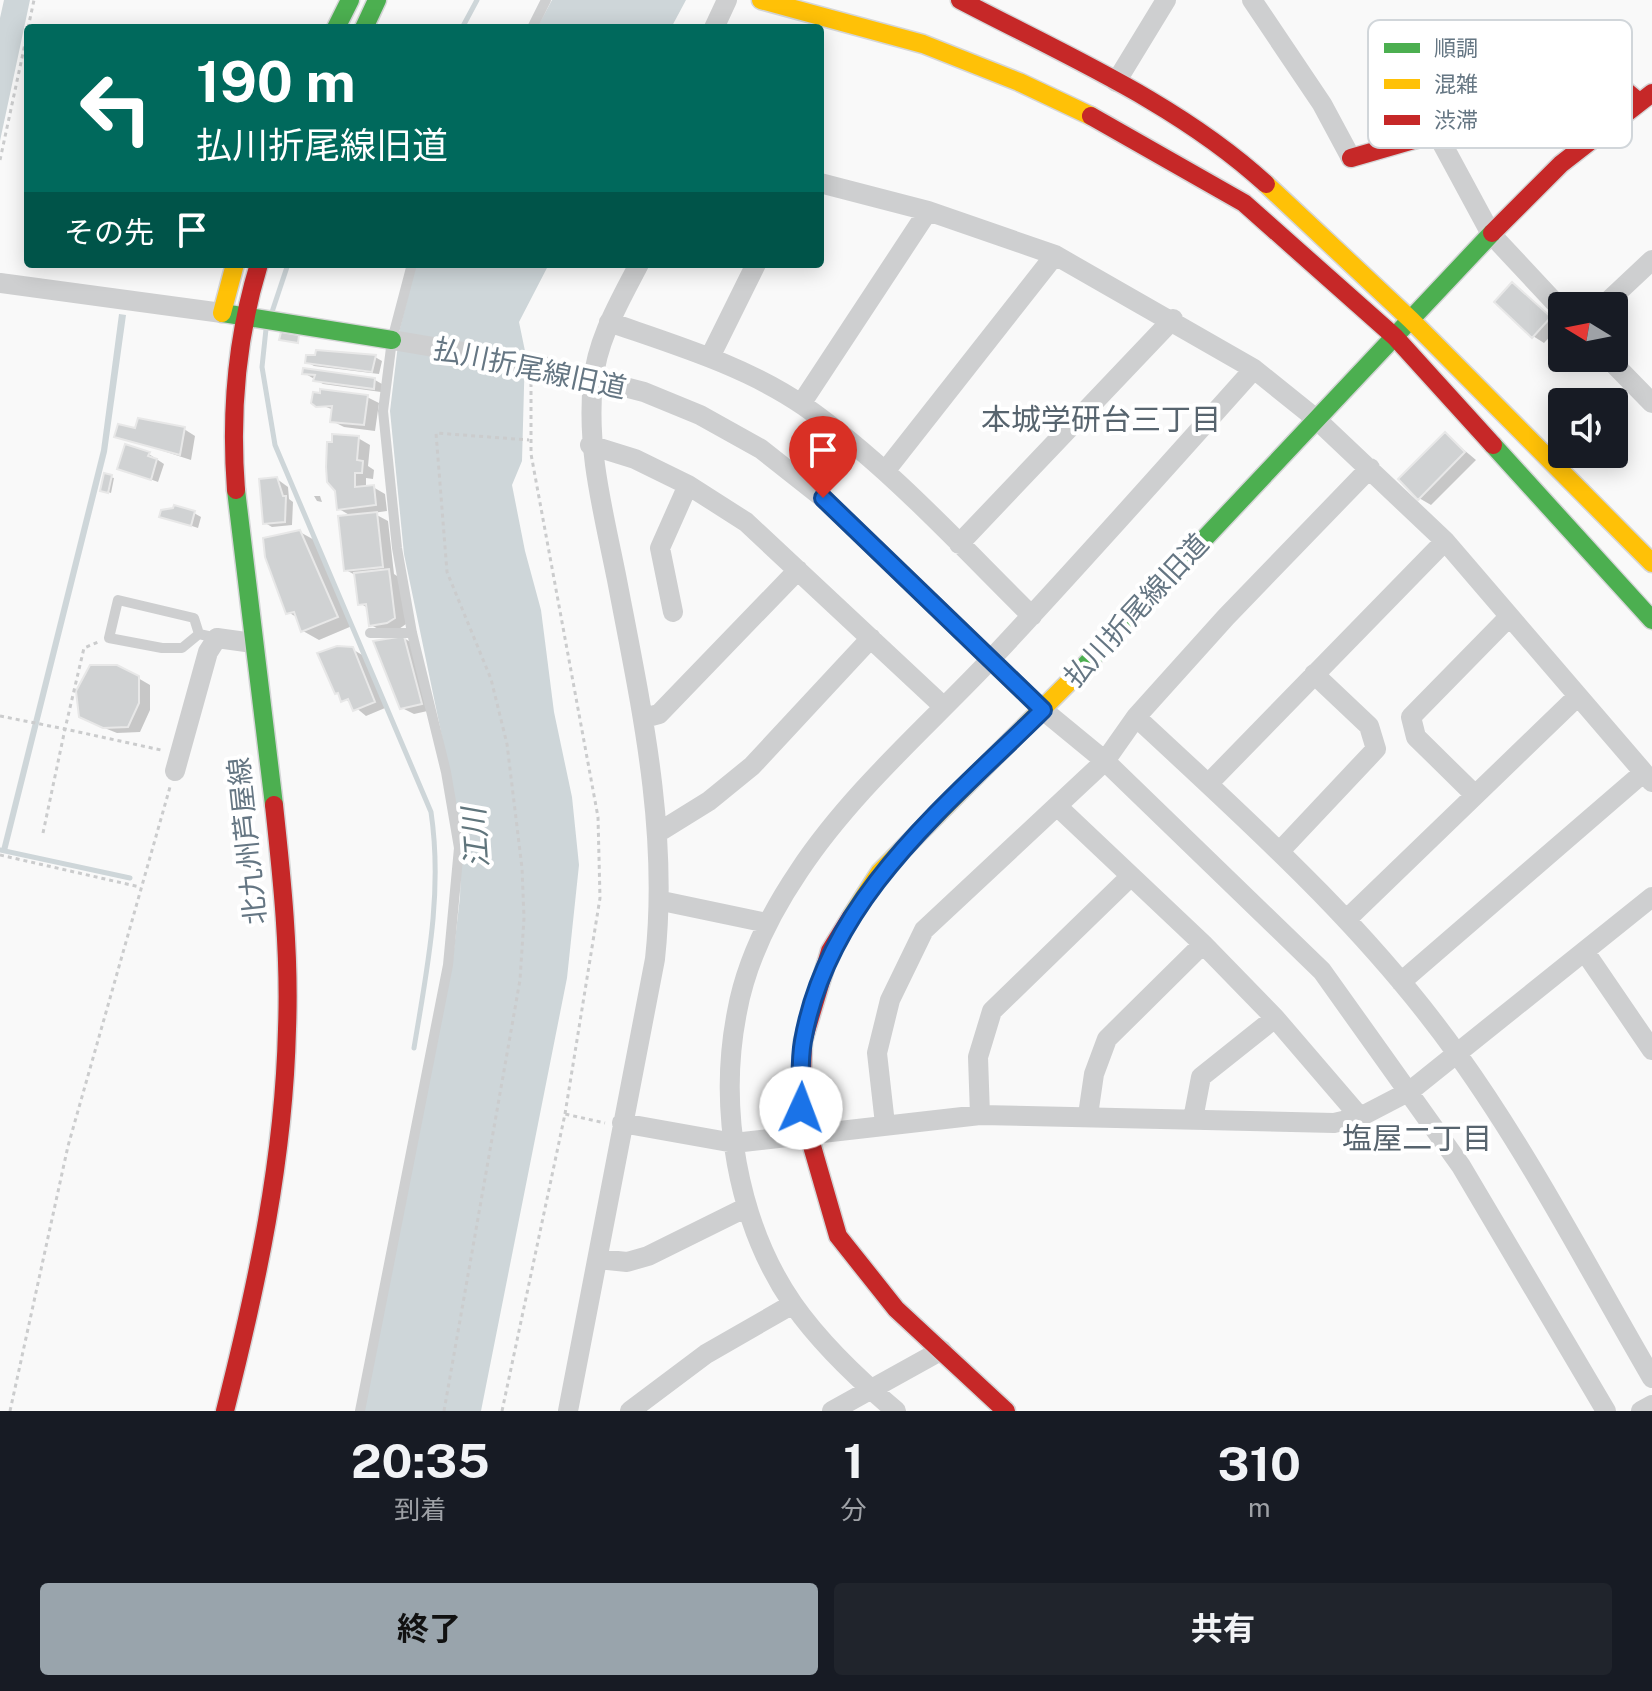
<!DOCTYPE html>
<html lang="ja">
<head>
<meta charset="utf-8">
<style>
  body { margin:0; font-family:"Public Sans","Noto Sans JP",sans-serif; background:#20242c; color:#f1f3f6; height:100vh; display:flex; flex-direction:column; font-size:30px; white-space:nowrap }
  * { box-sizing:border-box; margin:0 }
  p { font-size:26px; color:#9ea1a6 }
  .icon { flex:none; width:44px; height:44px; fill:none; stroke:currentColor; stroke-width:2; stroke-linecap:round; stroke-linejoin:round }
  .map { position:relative; height:1411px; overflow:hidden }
  .panel { display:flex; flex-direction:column; background:#171b24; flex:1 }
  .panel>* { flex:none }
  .banner { position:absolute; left:24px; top:24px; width:800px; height:244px; border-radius:8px; box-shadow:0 4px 20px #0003; background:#00695c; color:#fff; overflow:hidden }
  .needle { width:52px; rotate:280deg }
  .buttons { position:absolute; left:1548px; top:292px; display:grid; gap:16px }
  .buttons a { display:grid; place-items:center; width:80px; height:80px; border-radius:8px; background:#171b24; box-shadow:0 4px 20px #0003; font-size:40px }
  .pin { position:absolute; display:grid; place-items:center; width:68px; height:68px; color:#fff; margin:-82px -34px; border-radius:50% 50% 50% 0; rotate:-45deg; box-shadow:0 0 8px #0007 }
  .pin .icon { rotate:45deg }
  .me { position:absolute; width:88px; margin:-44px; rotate:2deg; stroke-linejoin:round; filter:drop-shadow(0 0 6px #0008) }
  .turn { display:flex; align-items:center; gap:28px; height:168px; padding:0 40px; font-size:36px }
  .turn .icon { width:104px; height:104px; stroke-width:2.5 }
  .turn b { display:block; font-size:56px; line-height:68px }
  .then { display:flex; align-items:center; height:76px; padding:0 40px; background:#0003; gap:16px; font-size:30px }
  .eta { display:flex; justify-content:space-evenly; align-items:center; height:136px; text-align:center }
  .eta b { font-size:48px; font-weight:700; line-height:56px }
  .cta { display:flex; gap:16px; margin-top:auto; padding:16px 40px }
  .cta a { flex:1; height:92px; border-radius:8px; background:#99a4ac; color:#111; font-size:32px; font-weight:700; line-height:92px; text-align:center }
  .cta a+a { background:#20242c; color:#f1f3f6 }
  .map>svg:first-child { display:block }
  .water { fill:#ced6d9 }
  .shadow { fill:#0003 }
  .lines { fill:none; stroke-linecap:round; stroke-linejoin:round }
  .stream { stroke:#ced6d9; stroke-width:5 }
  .building { fill:#d0d2d3; stroke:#e8e8e8; stroke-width:2 }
  .fast-casing { stroke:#d5d6d7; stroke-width:21 }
  .slow-casing { stroke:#d5d6d7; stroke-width:21 }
  .jam-casing { stroke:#d5d6d7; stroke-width:21 }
  .path { stroke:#cbcccd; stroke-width:3; stroke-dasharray:4 4; stroke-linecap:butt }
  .lane { stroke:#cecfd0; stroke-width:10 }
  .street { stroke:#cecfd0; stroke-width:20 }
  .fast { stroke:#4caf50; stroke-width:18 }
  .slow { stroke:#ffc107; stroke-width:18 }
  .jam { stroke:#c62828; stroke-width:18 }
  .route-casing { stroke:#114b97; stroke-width:20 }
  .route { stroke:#1a73e8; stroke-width:14 }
  .labels { text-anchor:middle; stroke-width:8; stroke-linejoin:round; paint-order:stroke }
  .street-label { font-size:28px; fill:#657683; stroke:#fff }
  .neighbourhood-label { font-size:30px; fill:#57646e; stroke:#fff }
  .water-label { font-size:30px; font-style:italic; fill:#60757c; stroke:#fff }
  .key { fill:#fff; stroke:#d1d6da; stroke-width:2 }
  .key-label { font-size:22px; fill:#657683 }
</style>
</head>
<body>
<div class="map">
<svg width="1652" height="1411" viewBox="0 0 1652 1411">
  <rect width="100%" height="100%" fill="#f9f9f9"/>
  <path class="water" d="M4,0H30L0,141V18Z
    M552,0H686L671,28H537Z
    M416,264H549L519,322L525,351L522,461L512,485L525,551L541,610L554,712L572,797L579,865L567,978L481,1411H364L452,966L460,897L462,833L404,554L390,411L400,328Z
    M119,314L126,315L107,452L7,851L1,850L101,450Z"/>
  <path class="shadow" d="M1513,284L1561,325L1544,343L1533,336Z
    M375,357L382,361L379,374L314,366L307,362Z
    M304,373L375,380L382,384L381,392L323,384Z
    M367,397L379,403L375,431L344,427L332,421L334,410L313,402Z
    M184,429L195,436L191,460L117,436L136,431Z
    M1445,434L1476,460L1431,505L1419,498Z
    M358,438L370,445L368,466L374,470L373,479L366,478V488L373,487L385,494L387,511L373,513L388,521L394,574L400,578L406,624L399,629L382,631L371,625L369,609L360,603L357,576L346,570L353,517L339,509Z
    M149,454L164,464L158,482L120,468Z
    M105,476L114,478L111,493L105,491Z
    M277,479L288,487L289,499L293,502L292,525L272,527L265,523Z
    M314,496H320L322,502L317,501Z
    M194,513L201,517L198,528L162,516Z
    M300,532L316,541L352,626L319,640L303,631L298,618L288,612Z
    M404,638L415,645L432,710L414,714L402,708Z
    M352,649L364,656L385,708L366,716L337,692Z
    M138,678L150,685V710L140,732L117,733L92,723Z"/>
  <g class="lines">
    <path class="stream" d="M462,28L477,0
      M272,312L288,264
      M266,329L262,367L275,445L431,812C443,893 427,969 414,1048
      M0,850L130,878"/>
  </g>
  <path class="building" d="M1512,282L1551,317L1532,338L1494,302Z
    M281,332L299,335L298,343L279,340Z
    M316,350L376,355L372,372L305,363L306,355H315Z
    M303,368L375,378L374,389L313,381L315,375L302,374Z
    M320,389L368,395L364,425L330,422L332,406L316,407L311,403L313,392L320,393Z
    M138,418L185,427L180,455L114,437L118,424L135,428Z
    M1445,432L1465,452L1418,500L1398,479Z
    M332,434L359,436L357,460L363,461L362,473H355V487L374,485L376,505L337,510L335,491L327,482L326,467L327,442H332Z
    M125,444L150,452L148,456L157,459L151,480L117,469Z
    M104,473L112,475L108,493L100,491Z
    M277,477L283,496H286L285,522L263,524L259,479Z
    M174,505L195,511L191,526L159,517L161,510L173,508Z
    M377,512L383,567L344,571L338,516Z
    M300,530L338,617L301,632L294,612L286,614L265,557L263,538Z
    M389,569L395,618L387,623L369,626L366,604L358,605L354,573Z
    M404,636L422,704L400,709L373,641Z
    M337,646L353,647L375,702L353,711L348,699L341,702L338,693L335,694L317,653Z
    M90,665H117L139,676V703L128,727L103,728L79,717L76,691Z"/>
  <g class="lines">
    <defs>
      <path id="fast" d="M336,28L350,0
        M364,28L377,0
        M223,313L392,340
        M1493,445L1652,620
        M236,490L274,805
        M1078,673L1492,233"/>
      <path id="slow" d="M761,0L923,44L1019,82L1091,116
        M1266,184L1411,320L1652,563
        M222,313L235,264
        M851,917L880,872L1078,673"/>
      <path id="jam" d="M960,0C1063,54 1179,104 1266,184
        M1091,116L1244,203L1395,337L1493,445
        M1351,158L1608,84L1619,85L1639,102
        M1492,233L1561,164L1652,93
        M236,490C230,412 236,339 259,264
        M851,917L830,951L803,1041L801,1108L838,1236L896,1309L1006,1411
        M225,1411C257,1285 284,1159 287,1029C290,954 282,879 274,805"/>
    </defs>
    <use href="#fast" class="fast-casing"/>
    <use href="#slow" class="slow-casing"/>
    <use href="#jam" class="jam-casing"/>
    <path class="path" d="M28,28L34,0
      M0,160L28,30
      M531,383V454L598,817L600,898L565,1114
      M0,716L65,729L84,648L98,642
      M43,833L65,729L161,750
      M0,855L140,887
      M10,1411L68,1146L170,787
      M444,1411L520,980L524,918L522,868L507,744L491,679L447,572L436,433L529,440
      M502,1411L565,1114L605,1123"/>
    <path class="lane" d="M532,28L546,0
      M370,633H412
      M199,634L194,618L118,600L109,638L162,648H182L199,634L217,638
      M360,1411L448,965L459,848L446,772L412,633L397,548L383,411L392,340L412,264"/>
    <path class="street" d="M1252,0L1322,104L1351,158
      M714,28L727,0
      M1116,82L1166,0
      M1437,134L1491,234L1562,310
      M820,183L928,211L1055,255L1254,369L1315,418L1445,541L1652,782
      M0,283L222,313
      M1603,306L1652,260
      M609,322C675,345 746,366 804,406C889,466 958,543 1032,616
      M392,340L535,364L644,392L700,415L761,449L823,498L1043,710L1105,761L1322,971L1461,1166L1606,1411
      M710,357L756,264
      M1608,358L1652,403
      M801,404L928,211
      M590,445L635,459L688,485L746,522L944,707
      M886,470L1055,255
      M959,544L1173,319
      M673,612L660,548L688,485
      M1136,717C1250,823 1367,927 1458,1055C1531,1157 1589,1270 1652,1378
      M644,718L659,714L798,570
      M175,771L208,652L217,638L253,643
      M1208,784L1445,541
      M1474,794L1416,737L1411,717L1508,618
      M1057,806L1203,944L1275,1018L1360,1117
      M659,832L709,801L752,766L871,638
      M1280,851L1376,749L1369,726L1314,674
      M662,901L767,923
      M1347,919L1578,696
      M1585,952L1652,1050
      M1401,982L1643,773
      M980,1115L978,1057L992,1011L1131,876
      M1088,1115L1094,1074L1107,1039L1203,944
      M1193,1119L1201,1077L1275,1018
      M622,1123L734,1143L980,1115L1334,1123L1360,1117L1410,1091L1652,897
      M885,1124L877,1053L890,1000L924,930L1105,761L1136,717L1226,617L1370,468
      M598,1259L627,1262L648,1256L747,1207
      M568,1411L655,959C669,830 641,706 617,580C604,514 586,450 593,382C597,339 620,301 639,264
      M630,1411L706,1354L793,1304
      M832,1411L942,1350
      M896,1411C858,1379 821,1344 793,1304C737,1223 718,1108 737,1012C746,962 770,914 799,871C852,791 928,726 994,656C1082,562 1168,465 1254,369
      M1641,1411L1652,1405"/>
    <use href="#fast" class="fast"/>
    <use href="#slow" class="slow"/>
    <use href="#jam" class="jam"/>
  </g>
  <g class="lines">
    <defs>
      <path id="route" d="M801,1108C801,1087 799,1062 803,1041C828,898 946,806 1043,710L823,498"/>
    </defs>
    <use href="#route" class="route-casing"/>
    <use href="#route" class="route"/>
  </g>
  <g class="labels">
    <g class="street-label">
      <text transform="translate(530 368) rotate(12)" y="10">払川折尾線旧道</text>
      <text transform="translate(1136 610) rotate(-47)" y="10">払川折尾線旧道</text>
      <text transform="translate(247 841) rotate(-96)" y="10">北九州芦屋線</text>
    </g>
    <g class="neighbourhood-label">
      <text x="1101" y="430">本城学研台三丁目</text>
      <text x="1417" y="1149">塩屋二丁目</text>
    </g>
    <g class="water-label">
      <text transform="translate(476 838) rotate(-94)" y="10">江川</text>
    </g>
  </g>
  <rect x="1368" y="20" width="264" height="128" rx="12" class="key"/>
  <rect x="1384" y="43" width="36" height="10" fill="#4caf50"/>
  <rect x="1384" y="79" width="36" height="10" fill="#ffc107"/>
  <rect x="1384" y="115" width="36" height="10" fill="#c62828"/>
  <g class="key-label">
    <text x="1434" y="56">順調</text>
    <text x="1434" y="92">混雑</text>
    <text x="1434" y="128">渋滞</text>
  </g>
</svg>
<div class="buttons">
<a><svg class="needle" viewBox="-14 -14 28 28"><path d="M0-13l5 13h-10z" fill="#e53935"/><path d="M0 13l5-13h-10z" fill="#9ea1a6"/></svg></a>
<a><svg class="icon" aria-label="sound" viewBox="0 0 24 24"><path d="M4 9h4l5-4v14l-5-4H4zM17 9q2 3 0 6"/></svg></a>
</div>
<div class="pin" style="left:823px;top:498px;background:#d93025"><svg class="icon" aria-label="arrive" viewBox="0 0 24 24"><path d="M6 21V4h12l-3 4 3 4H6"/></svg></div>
<svg class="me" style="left:801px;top:1108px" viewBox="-20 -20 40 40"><circle r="19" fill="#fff"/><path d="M0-13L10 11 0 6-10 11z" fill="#1a73e8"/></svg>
<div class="banner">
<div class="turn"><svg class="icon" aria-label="left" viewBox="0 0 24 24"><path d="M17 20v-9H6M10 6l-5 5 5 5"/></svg><div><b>190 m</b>払川折尾線旧道</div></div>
<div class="then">その先<svg class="icon" aria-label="arrive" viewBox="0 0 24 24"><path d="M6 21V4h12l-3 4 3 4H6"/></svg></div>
</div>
</div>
<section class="panel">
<div class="eta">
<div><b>20:35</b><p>到着</p></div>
<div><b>1</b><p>分</p></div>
<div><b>310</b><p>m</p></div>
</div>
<div class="cta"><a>終了</a><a>共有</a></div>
</section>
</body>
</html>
